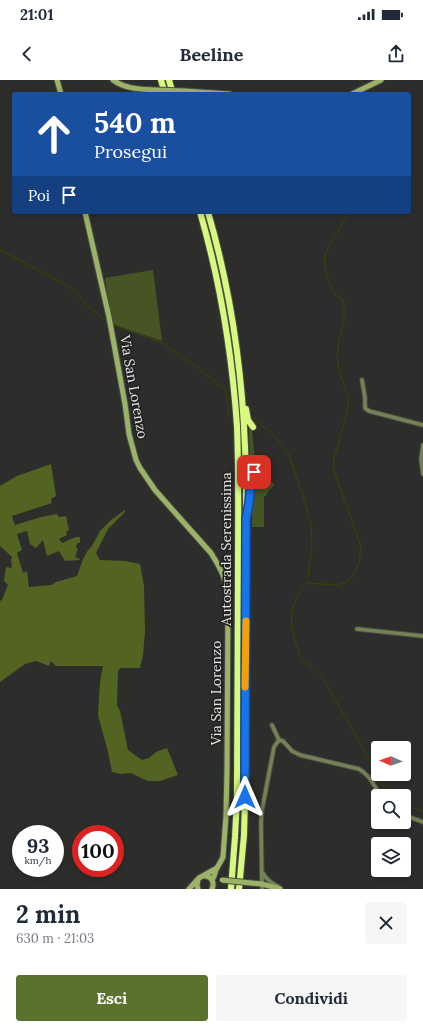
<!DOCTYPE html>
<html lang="it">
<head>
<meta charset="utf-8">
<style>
  body { margin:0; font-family:Lora,serif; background:#f6f6f7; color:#1f2937; height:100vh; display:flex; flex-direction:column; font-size:15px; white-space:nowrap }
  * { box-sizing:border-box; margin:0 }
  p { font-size:13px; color:#747a83 }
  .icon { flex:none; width:22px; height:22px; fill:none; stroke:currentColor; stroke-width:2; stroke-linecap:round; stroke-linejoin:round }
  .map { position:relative; height:809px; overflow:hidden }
  .panel { display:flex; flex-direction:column; background:#fff; flex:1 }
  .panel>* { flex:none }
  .guide { position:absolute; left:12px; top:12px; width:399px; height:122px; border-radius:4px; box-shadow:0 2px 6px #0003; background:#1a4fa0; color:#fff; overflow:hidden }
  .needle { width:26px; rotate:272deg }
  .controls { position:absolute; left:371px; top:661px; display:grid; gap:8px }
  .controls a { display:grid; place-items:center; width:40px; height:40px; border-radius:4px; background:#fff; box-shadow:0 2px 6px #0003; font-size:20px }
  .speed { position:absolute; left:12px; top:745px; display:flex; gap:8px; font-size:20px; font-weight:700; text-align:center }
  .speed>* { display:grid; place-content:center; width:52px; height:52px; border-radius:50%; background:#fff; box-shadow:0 2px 6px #0003; line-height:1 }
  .speed small { font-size:10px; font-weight:400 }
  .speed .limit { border:6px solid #d22; background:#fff; color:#111 }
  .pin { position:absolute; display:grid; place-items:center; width:34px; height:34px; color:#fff; margin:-17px; border-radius:8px; box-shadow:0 2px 6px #0006 }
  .me { position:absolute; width:44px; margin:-22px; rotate:0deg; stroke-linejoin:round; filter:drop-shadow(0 0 3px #0008) }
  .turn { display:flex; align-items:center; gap:14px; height:84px; padding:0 16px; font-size:18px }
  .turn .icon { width:52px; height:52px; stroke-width:2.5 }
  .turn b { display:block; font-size:28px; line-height:34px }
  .then { display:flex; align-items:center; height:38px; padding:0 16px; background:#0003; gap:8px; font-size:15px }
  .round { display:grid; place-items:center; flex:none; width:42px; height:42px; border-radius:4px; background:#f6f6f7 }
  .headline { display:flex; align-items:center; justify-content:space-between; height:68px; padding:0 16px }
  h1 { font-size:24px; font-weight:800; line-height:30px }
  .button { display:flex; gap:8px; margin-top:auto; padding:8px 16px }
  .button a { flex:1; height:46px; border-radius:4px; background:#5b712e; color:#fff; font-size:16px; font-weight:800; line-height:46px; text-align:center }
  .button a+a { background:#f6f6f7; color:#1f2937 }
  .status { display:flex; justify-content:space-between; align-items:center; height:28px; padding:0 20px; background:#fff; direction:ltr }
  .status svg { height:11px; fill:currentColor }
  header { display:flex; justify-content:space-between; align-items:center; height:52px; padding:0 16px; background:#fff; font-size:18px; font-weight:800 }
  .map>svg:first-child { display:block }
  .green { fill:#475424 }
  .forest { fill:#526322 }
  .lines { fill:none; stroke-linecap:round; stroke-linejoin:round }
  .stream { stroke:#384700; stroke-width:1 }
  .street-casing { stroke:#4b4c49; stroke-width:5.5 }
  .secondary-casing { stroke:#4b4c49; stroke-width:7 }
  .highway-casing { stroke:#4b4c49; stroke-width:8 }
  .street { stroke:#748254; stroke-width:3.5 }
  .secondary { stroke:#9cb267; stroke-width:5 }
  .highway { stroke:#d7f980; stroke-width:6 }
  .secondary-bridge-casing { stroke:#4b4c49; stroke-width:7; stroke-linecap:butt }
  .secondary-bridge { stroke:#9cb267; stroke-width:5 }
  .route-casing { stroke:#114b97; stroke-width:10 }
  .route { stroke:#1a73e8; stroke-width:7 }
  .slow { stroke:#f59e0b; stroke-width:7 }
  .labels { text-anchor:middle; stroke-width:3.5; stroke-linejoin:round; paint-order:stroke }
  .street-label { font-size:14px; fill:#e9e9e8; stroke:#232422 }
</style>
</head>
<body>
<div class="status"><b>21:01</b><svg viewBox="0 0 49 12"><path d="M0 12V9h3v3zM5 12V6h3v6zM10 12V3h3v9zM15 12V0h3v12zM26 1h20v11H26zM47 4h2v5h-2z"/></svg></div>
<header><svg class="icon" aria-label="back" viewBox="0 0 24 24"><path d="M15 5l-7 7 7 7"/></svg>Beeline<svg class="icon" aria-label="share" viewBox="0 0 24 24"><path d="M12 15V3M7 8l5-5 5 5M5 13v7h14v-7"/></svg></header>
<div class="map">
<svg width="423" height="809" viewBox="0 0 423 809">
  <rect width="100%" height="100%" fill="#2d2e2b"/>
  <path class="green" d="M153,190L162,261L112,244L105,198Z
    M249,346L251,347L252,351L254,371L256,383V385L250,392Z
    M257,394C264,392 268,399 273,403L274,405L267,413L266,416H264V447H252V399Z"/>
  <path class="forest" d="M51,384L56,416L51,419L52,421H51L52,423L12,436L15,445L41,437L57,434L59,437L66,436L69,450L66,452L67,455L59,459L62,463L76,457H80V463H77L76,468L78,469L75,477L80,479V480L65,481L59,471L47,476L43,460L36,468L30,464L27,451L17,454L22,470L17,473L23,493L27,491L29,507L52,505L56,502L77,496L83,479L88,470L92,466L100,451L111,440L125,430V432L108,449L96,473L100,480L125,481L140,484L144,506L145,552L143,575L140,588H120L118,592L117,625L120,631L128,670L142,680L149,678L156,672L167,668L178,695L160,701H149L143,699L131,693L121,694L112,692L108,672L98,635L100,602L103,586H56L51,581L49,586L36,581L25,584L0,602V521L2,520L8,505L4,501L6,487L12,488L11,480L12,477L0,466V406L17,396Z"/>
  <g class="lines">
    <path class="stream" d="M359,0L366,6
      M369,8L377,14
      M349,132L330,164L324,177L326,192L332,210L336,216L341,218L344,224V241L338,266L337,276L339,291L348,316V327L338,366L334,376V391L351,438L361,467L359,483L353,496L346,502L336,505L308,503C289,521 288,543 297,566C298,569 299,574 301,577C303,581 308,583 311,586C316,591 321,595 325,602L363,668L373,689L388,713L392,716
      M0,170L63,203L74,211L91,229L107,241
      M112,244L162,263L194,285L226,310L229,338
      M253,337L274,356L289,374L291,381L303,415L311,445L312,464L308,497
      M404,724L423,732"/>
    <defs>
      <path id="street" d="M362,300L365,318V328L369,331L423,345
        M423,365L421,379L423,394
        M357,549L423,556
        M272,645L279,660L283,661L292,671L300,675L359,689C371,696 373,705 381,716
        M404,735L423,742
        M263,793C266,800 273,804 279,807
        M262,809L261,742L262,730L274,667L279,660"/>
      <path id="secondary" d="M57,0L61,14
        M113,0C125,9 140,9 155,10
        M184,11L230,14
        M352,14L381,0
        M85,132L109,237L125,324L129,354L136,380L140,388L155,410L186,445L211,473L217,483L223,495L227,509L228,522L227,690L226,736L223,777C221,782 218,785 216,790C215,794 214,797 212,800
        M203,796C211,795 215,802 212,809
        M198,800L197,805L198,809
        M251,803L262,804L280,809
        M189,809L199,798L217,788"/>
      <path id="highway" d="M161,0L165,14
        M169,0L173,14
        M200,132C220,201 232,274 237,346C239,395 238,445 238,494C238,569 237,643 237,718L235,757L231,809
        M208,132C230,208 242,288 245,367C247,412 246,457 246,503C245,574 245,645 245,717L244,755L239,809
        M246,329L248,340L253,347
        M250,410L251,399L254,392"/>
    </defs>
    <use href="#street" class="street-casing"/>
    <use href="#secondary" class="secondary-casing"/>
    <use href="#highway" class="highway-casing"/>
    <use href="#street" class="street"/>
    <use href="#secondary" class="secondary"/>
    <use href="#highway" class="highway"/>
    <defs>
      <path id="secondary-bridge" d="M155,10L184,11
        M222,800L251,803"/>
    </defs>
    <use href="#secondary-bridge" class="secondary-bridge-casing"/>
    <use href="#secondary-bridge" class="secondary-bridge"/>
  </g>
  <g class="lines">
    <defs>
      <path id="route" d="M245,717L246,439L249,423L251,399L254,392"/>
    </defs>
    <use href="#route" class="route-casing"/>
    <use href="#route" class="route"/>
    <path class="slow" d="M245,607L246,541"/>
  </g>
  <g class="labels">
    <g class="street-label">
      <text transform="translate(134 307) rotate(80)" y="5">Via San Lorenzo</text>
      <text transform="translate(226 469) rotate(-90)" y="5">Autostrada Serenissima</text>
      <text transform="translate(216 613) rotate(-90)" y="5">Via San Lorenzo</text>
    </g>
  </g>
</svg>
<div class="controls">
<a><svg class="needle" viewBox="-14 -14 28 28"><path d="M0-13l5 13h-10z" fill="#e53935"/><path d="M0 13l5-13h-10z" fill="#747a83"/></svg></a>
<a><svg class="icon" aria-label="search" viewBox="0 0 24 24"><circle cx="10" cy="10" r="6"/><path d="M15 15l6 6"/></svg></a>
<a><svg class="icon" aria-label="layers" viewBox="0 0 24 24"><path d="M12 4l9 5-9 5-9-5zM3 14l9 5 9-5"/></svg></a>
</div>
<div class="speed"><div>93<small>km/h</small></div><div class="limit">100</div></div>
<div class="pin" style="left:254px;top:392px;background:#d93025"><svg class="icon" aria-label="arrive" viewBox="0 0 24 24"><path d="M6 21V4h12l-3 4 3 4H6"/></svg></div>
<svg class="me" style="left:245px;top:717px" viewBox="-20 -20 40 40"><path d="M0-17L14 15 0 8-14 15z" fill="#1a73e8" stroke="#fff" stroke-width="4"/></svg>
<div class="guide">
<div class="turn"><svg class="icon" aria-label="ahead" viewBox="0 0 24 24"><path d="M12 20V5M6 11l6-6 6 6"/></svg><div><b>540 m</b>Prosegui</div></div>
<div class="then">Poi<svg class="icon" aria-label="arrive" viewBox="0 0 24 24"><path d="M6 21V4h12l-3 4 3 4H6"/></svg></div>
</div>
</div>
<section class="panel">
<div class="headline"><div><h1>2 min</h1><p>630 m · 21:03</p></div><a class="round"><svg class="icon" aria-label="close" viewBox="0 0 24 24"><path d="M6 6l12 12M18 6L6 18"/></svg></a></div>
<div class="button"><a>Esci</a><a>Condividi</a></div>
</section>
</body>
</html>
